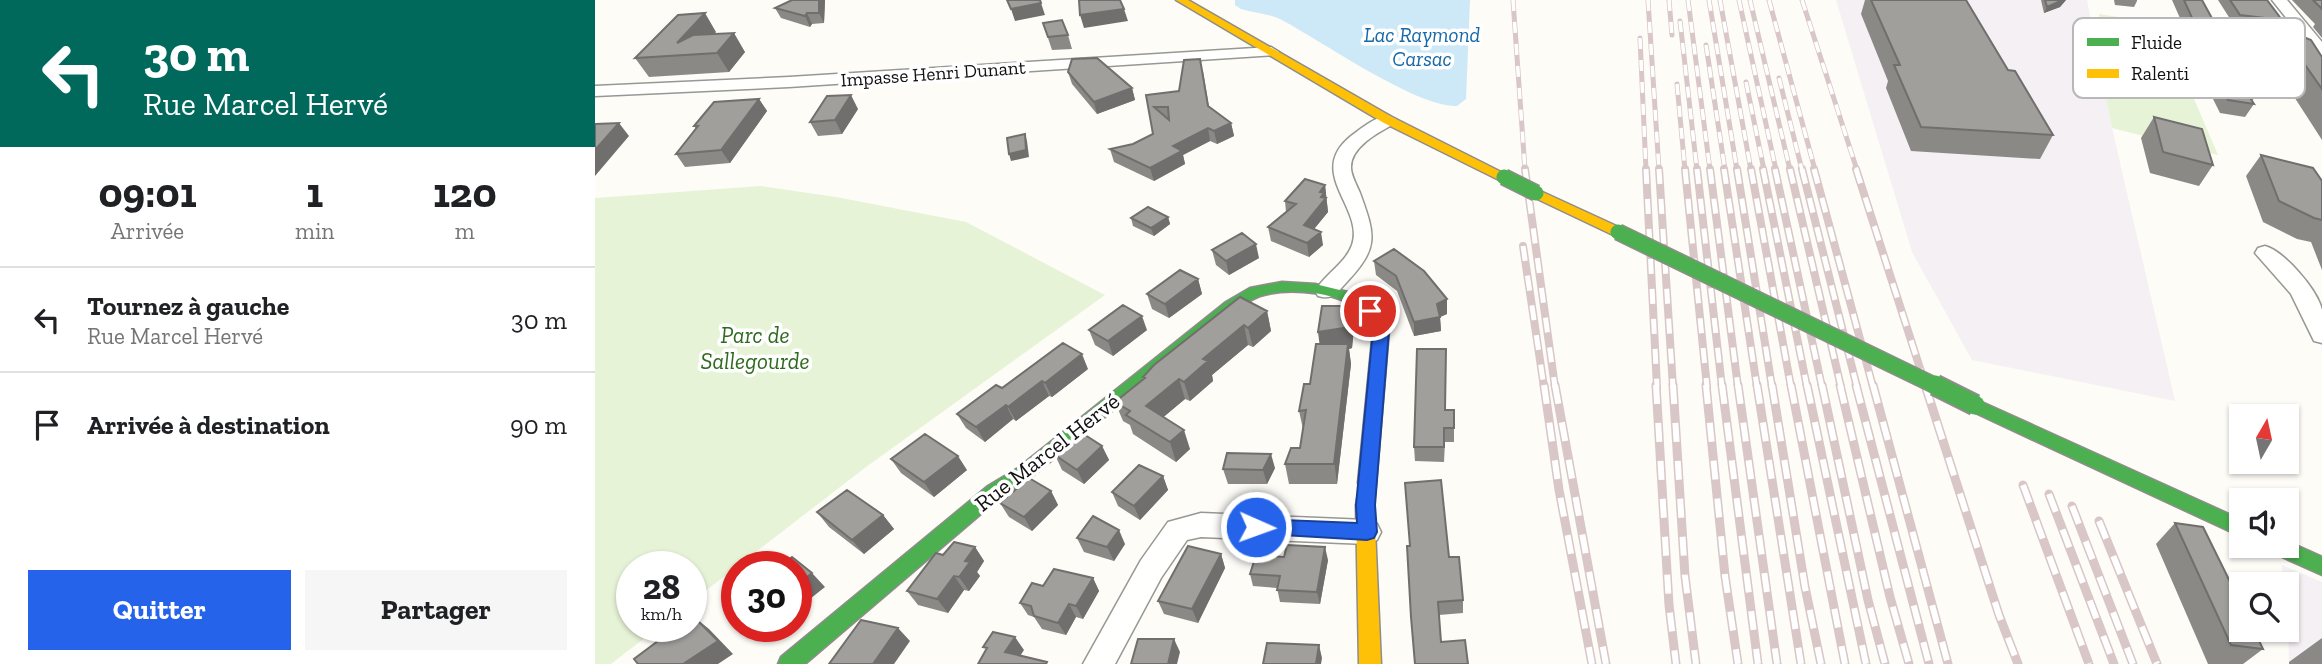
<!DOCTYPE html>
<html lang="fr">
<head>
<meta charset="utf-8">
<style>
  body { margin:0; font-family:"Zilla Slab",serif; background:#f6f6f6; color:#202124; height:100vh; display:flex; flex-direction:column; font-size:26px; white-space:nowrap }
  * { box-sizing:border-box; margin:0 }
  p { font-size:23px; color:#757577 }
  .icon { flex:none; width:38px; height:38px; fill:none; stroke:currentColor; stroke-width:2; stroke-linecap:round; stroke-linejoin:round }
  .map { position:relative; flex:1; overflow:hidden }
  .drawer { display:flex; flex-direction:column; background:#fff; width:595px }
  .drawer>* { flex:none }
  .guide { background:#00695c; color:#fff; overflow:hidden }
  .needle { width:46px; rotate:9deg }
  .fabs { position:absolute; left:1634px; top:404px; display:grid; gap:14px }
  .fabs a { display:grid; place-items:center; width:70px; height:70px; border-radius:0px; background:#fff; box-shadow:0 2px 5px #0004; font-size:35px }
  .speed { position:absolute; left:21px; top:551px; display:flex; gap:14px; font-size:35px; font-weight:700; text-align:center }
  .speed>* { display:grid; place-content:center; width:91px; height:91px; border-radius:50%; background:#fff; box-shadow:0 2px 5px #0004; line-height:1 }
  .speed small { font-size:18px; font-weight:400 }
  .speed .limit { border:10px solid #d22; background:#fff; color:#111 }
  .pin { position:absolute; display:grid; place-items:center; width:60px; height:60px; color:#fff; margin:-30px; border:4px solid #fff; border-radius:50%; box-shadow:0 2px 7px #0007 }
  .me { position:absolute; width:77px; margin:-38px; rotate:92deg; stroke-linejoin:round; filter:drop-shadow(0 0 5px #0008) }
  .turn { display:flex; align-items:center; gap:24px; height:147px; padding:0 28px; font-size:32px }
  .turn .icon { width:91px; height:91px; stroke-width:2.5 }
  .turn b { display:block; font-size:49px; line-height:60px }
  .eta { display:flex; justify-content:space-evenly; align-items:center; height:119px; text-align:center }
  .eta b { font-size:42px; font-weight:700; line-height:49px }
  .action { display:flex; gap:14px; margin-top:auto; padding:14px 28px }
  .action a { flex:1; height:80px; border-radius:0px; background:#2563eb; color:#fff; font-size:28px; font-weight:700; line-height:80px; text-align:center }
  .action a+a { background:#f6f6f6; color:#202124 }
  ul { padding:0; list-style:none }
  li { display:flex; align-items:center; gap:21px; height:105px; padding:0 28px; border-top:2px solid #e0e0e0 }
  li div { flex:1 }
  li b { display:block; font-size:26px }
  li em { font-style:normal }
  main { display:flex; flex:1; min-height:0 }
  .map>svg:first-child { display:block }
  .industrial { fill:#f5f0f3 }
  .green { fill:#e7f3d7 }
  .water { fill:#cde8f7 }
  .lines { fill:none; stroke-linecap:round; stroke-linejoin:round }
  .street-casing { stroke:#979795; stroke-width:3 }
  .fast-casing { stroke:#8e8d8b; stroke-width:3 }
  .slow-casing { stroke:#8e8d8b; stroke-width:3 }
  .street { fill:#fffffe; fill-rule:evenodd }
  .fast { fill:#4caf50; fill-rule:evenodd }
  .slow { fill:#ffc107; fill-rule:evenodd }
  .rail-far2-casing { stroke:#d9c6c7; stroke-width:5 }
  .rail-far1-casing { stroke:#d9c6c7; stroke-width:8 }
  .rail-casing { stroke:#d9c6c7; stroke-width:9 }
  .rail-far2 { stroke:#fff; stroke-width:3.5; stroke-dasharray:11; stroke-linecap:butt }
  .rail-far1 { stroke:#fff; stroke-width:5; stroke-dasharray:15; stroke-linecap:butt }
  .rail { stroke:#fff; stroke-width:6; stroke-dasharray:19; stroke-linecap:butt }
  .fast-bridge-far1-casing { stroke:#8e8d8b; stroke-width:18; stroke-linecap:butt }
  .fast-bridge-casing { stroke:#8e8d8b; stroke-width:23; stroke-linecap:butt }
  .fast-bridge-far1 { stroke:#4caf50; stroke-width:15 }
  .fast-bridge { stroke:#4caf50; stroke-width:19 }
  .wall { fill:#8a8986 }
  .shaded-wall { fill:#716f6d }
  .building { fill:#a19f9c; stroke:#716f6d; stroke-width:2; fill-rule:evenodd }
  .route { fill:#2563eb; stroke:#184099; stroke-width:2 }
  .labels { text-anchor:middle; stroke-width:7; stroke-linejoin:round; paint-order:stroke }
  .far-street-label { font-size:19px; fill:#111; stroke:#fff }
  .far-water-label { font-size:21px; font-style:italic; fill:#1768a6; stroke:#fff }
  .park-label { font-size:23px; font-style:italic; fill:#2f6b1f; stroke:#fff }
  .street-label { font-size:23px; fill:#111; stroke:#fff }
  .key { fill:#fff; stroke:#b8b8b8; stroke-width:2 }
  .key-label { font-size:19px; fill:#111 }
</style>
</head>
<body>
<main>
<section class="drawer">
<div class="guide">
<div class="turn"><svg class="icon" aria-label="left" viewBox="0 0 24 24"><path d="M17 20v-9H6M10 6l-5 5 5 5"/></svg><div><b>30 m</b>Rue Marcel Hervé</div></div>
</div>
<div class="eta">
<div><b>09:01</b><p>Arrivée</p></div>
<div><b>1</b><p>min</p></div>
<div><b>120</b><p>m</p></div>
</div>
<ul>
<li><svg class="icon" aria-label="left" viewBox="0 0 24 24"><path d="M17 20v-9H6M10 6l-5 5 5 5"/></svg><div><b>Tournez à gauche</b><p>Rue Marcel Hervé</p></div><em>30 m</em></li>
<li><svg class="icon" aria-label="arrive" viewBox="0 0 24 24"><path d="M6 21V4h12l-3 4 3 4H6"/></svg><div><b>Arrivée à destination</b></div><em>90 m</em></li>
</ul>
<div class="action"><a>Quitter</a><a>Partager</a></div>
</section>
<div class="map">
<svg width="1727" height="664" viewBox="0 0 1727 664">
  <rect width="100%" height="100%" fill="#fdfcf7"/>
  <path class="industrial" d="M1241,0H1492L1517,128L1580,401L1377,360L1317,252Z
    M1687,565L1727,582V664H1694L1692,584H1688Z"/>
  <path class="green" d="M1504,14L1567,24L1623,155L1517,128L1498,30L1507,31Z
    M166,186L241,197L371,222L510,295L271,467L96,602V567H37V626L64,627L16,664H0V198Z"/>
  <path class="water" d="M640,0H875L871,99L862,106C821,107 728,42 687,20C676,14 659,13 646,9L640,5Z"/>
  <g class="lines">
    <defs>
      <path id="street" d="M1677,0H1692L1727,42V76L1719,71L1712,44Z
        M676,47L684,52L682,55L194,87L0,96V86L194,77Z
        M793,115L802,120L799,124C784,132 755,147 756,168C756,175 762,186 765,193C781,237 784,248 750,284C741,294 737,300 723,296L720,291C730,274 750,264 757,245C770,208 710,173 756,136C768,127 779,118 793,115Z
        M1670,246C1689,251 1723,290 1727,310C1727,320 1727,333 1727,343L1719,341L1696,294L1660,253L1663,248Z
        M606,513L772,520L782,524L786,532L782,540L772,544L606,537L592,540L566,578L520,664H488L546,560L573,522Z"/>
      <path id="fast" d="M687,282L720,284L757,293L780,307L794,330L781,483L778,488L772,491L766,488L763,483L778,330C776,325 774,319 770,316C749,291 694,287 665,296C656,299 649,305 641,310L435,478L407,496L210,664H183L186,657L393,486L423,468L631,302L655,288Z
        M1380,399L1647,520V537L1374,410L1372,405L1374,400Z
        M1692,541L1727,557V575L1676,552L1673,546H1692Z"/>
      <path id="slow" d="M581,0H593L797,117L916,177L909,181L904,180L789,123Z
        M941,189L1028,229L1030,232L1028,235H1018L936,196V190Z
        M772,475L778,478L781,483L779,505L786,664H764L761,505L766,478Z"/>
    </defs>
    <use href="#street" class="street-casing"/>
    <use href="#fast" class="fast-casing"/>
    <use href="#slow" class="slow-casing"/>
    <use href="#street" class="street"/>
    <use href="#fast" class="fast"/>
    <use href="#slow" class="slow"/>
    <defs>
      <path id="rail-far2" d="M918,0L930,170
        M1053,0L1064,170
        M1074,0L1077,35
        M1093,0L1115,170
        M1114,0L1142,170
        M1125,0L1156,170
        M1144,0L1181,170
        M1155,0L1195,170
        M1174,0L1220,170
        M1207,0L1262,170
        M1085,21L1102,170
        M1045,38L1051,170
        M1111,45L1130,170
        M1184,78L1207,170
        M1151,82L1169,170
        M1082,84L1090,170"/>
      <path id="rail-far1" d="M930,169L960,387
        M1051,169L1062,387
        M1064,169L1078,387
        M1090,169L1112,387
        M1102,169L1127,387
        M1115,169L1143,387
        M1129,169L1162,387
        M1142,169L1177,387
        M1156,169L1196,387
        M1168,169L1212,387
        M1180,169L1227,387
        M1195,169L1246,387
        M1207,169L1262,387
        M1219,169L1278,387
        M1261,169L1331,387
        M928,246L949,387"/>
      <path id="rail" d="M949,385L964,490L997,664
        M960,385L1011,664
        M1061,385L1074,605L1081,664
        M1078,385L1090,576L1101,664
        M1111,385L1130,576L1143,664
        M1127,385L1163,664
        M1143,385L1182,664
        M1162,385L1206,664
        M1177,385L1210,587L1226,664
        M1196,385L1250,664
        M1212,385L1271,664
        M1227,385L1273,600L1290,664
        M1245,385L1295,597L1314,664
        M1261,385L1334,664
        M1278,385L1353,664
        M1330,385L1404,615L1423,664
        M1428,485L1494,664
        M1454,494L1519,664
        M1477,506L1538,664
        M1504,521L1562,664"/>
    </defs>
    <use href="#rail-far2" class="rail-far2-casing"/>
    <use href="#rail-far1" class="rail-far1-casing"/>
    <use href="#rail" class="rail-casing"/>
    <use href="#rail-far2" class="rail-far2"/>
    <use href="#rail-far1" class="rail-far1"/>
    <use href="#rail" class="rail"/>
    <defs>
      <path id="fast-bridge-far1" d="M909,177L941,193
        M1023,232L1343,387"/>
      <path id="fast-bridge" d="M1340,385L1380,405"/>
    </defs>
    <use href="#fast-bridge-far1" class="fast-bridge-far1-casing"/>
    <use href="#fast-bridge" class="fast-bridge-casing"/>
    <use href="#fast-bridge-far1" class="fast-bridge-far1"/>
    <use href="#fast-bridge" class="fast-bridge"/>
  </g>
  <path class="wall" d="M230,0L229,23L217,24L215,27L186,18L180,8Z
    M1270,0H1371L1413,70L1458,135L1445,159L1316,151L1291,88L1293,81L1266,14Z
    M1446,0H1471L1465,7L1449,13Z
    M1519,0H1542V1L1539,7L1520,5Z
    M1577,0H1607L1660,97L1657,101L1659,104L1650,117L1625,113L1584,31L1588,25Z
    M1623,0H1672L1687,20L1683,27L1727,57V140L1685,75L1675,74L1657,45L1668,29L1639,25Z
    M1697,0H1727V38L1718,27L1720,24Z
    M448,23L473,35L477,49L457,50Z
    M121,32L119,34L150,52L134,72L54,77L40,58Z
    M608,71L614,107L636,123L639,136L622,144L615,141L588,155L590,164L559,181L519,162L515,149L538,144L558,134L551,95L584,91Z
    M473,72L537,88L540,100L502,114L477,84Z
    M164,99L172,111L135,163L90,167L81,154L101,129L99,126Z
    M263,109L247,134L223,136L215,122Z
    M1559,117L1618,165L1604,186L1555,173L1546,138Z
    M1666,155L1727,181V270L1716,242L1702,239L1668,222L1651,176Z
    M730,185L733,212L719,229L728,245L714,257L676,241L673,227L691,212L690,201Z
    M573,217L575,224L559,236L538,226L536,218Z
    M617,250L664,258L634,275L621,265Z
    M779,261L852,314L845,317L846,331L819,336L802,291L781,275Z
    M603,279L607,294L574,318L557,309L552,294Z
    M672,311L676,331L658,347L653,345L617,375L618,381L595,401L590,399L568,417L595,449L581,462L538,434L535,425L528,421L520,402L548,379V377Z
    M759,328L757,348L754,349L756,364L742,484H694L690,464L705,448L708,429L704,411L715,384L725,344Z
    M494,330H552L518,356L500,345Z
    M493,369L457,397L454,396L421,421L418,419L390,442L371,428L362,414L407,388Z
    M851,410H859V442H850L849,462L820,461L819,447Z
    M507,446L514,460L489,484L467,470L460,455Z
    M296,459L372,470L339,497L306,473Z
    M680,468L672,484H633L628,469Z
    M568,476L573,490L545,520L523,506L517,492Z
    M456,491L463,505L437,531L414,517L405,503Z
    M222,512L288,515L299,529L269,554L234,527Z
    M1580,523L1668,649L1648,664H1613L1561,544Z
    M482,538L530,544L519,561L489,552Z
    M380,547L389,561L382,572L385,576L374,591L369,590L353,613L323,605L312,591L348,555Z
    M626,554L630,568L603,623L569,614L563,601Z
    M854,557L868,600V613L844,615L846,642L820,664Z
    M733,560L725,604L685,602L682,588L658,586L655,574Z
    M498,578L504,591L488,619L481,617L471,635L447,629L439,617L433,615L425,603L448,586Z
    M1727,638V664H1694V662Z"/>
  <path class="shaded-wall" d="M224,0H230L229,23L224,13Z
    M1468,0H1471L1465,7L1449,13L1452,7Z
    M446,3L450,15L420,21L416,9Z
    M529,9L533,21L489,28L485,15Z
    M110,13L121,32L101,54L82,43Z
    M212,13L217,24L215,27L210,16Z
    M139,33L150,52L134,72L122,53Z
    M537,88L540,100L502,114L499,102Z
    M256,95L263,109L247,134L240,120Z
    M164,99L172,111L135,163L126,150Z
    M24,123L34,136L0,176V150Z
    M636,123L639,136L622,144L619,131Z
    M613,128L615,141L588,155L590,164L559,181L555,168L578,146Z
    M430,134L432,141L434,157L416,161L414,154Z
    M730,185L733,212L711,239L709,225L725,192Z
    M573,217L575,224L559,236L556,228Z
    M726,232L728,245L714,257L712,243Z
    M661,244L664,258L634,275L631,261Z
    M603,279L607,294L574,318L570,304Z
    M852,299V314L845,317L846,331L819,336V322L842,304Z
    M757,306L759,328L757,348L754,349L756,364L742,484L723,332Z
    M672,311L676,331L658,347L653,328Z
    M547,316L552,330L518,356L513,341Z
    M649,325L653,345L617,375L618,381L595,401L589,382L608,359Z
    M487,354L493,369L457,397L450,383Z
    M584,379L590,399L558,426L551,406Z
    M447,381L454,396L421,421L413,407Z
    M411,405L418,419L390,442L381,427Z
    M589,430L595,449L581,462L575,442Z
    M507,446L514,460L489,484L482,470Z
    M676,454L680,468L672,484L668,470Z
    M363,456L372,470L339,497L329,482Z
    M568,476L573,490L545,520L539,506Z
    M456,491L463,505L437,531L429,517Z
    M288,515L299,529L269,554L257,540Z
    M524,530L530,544L519,561L512,547Z
    M380,547L389,561L382,572L385,576L374,591L364,577L370,561Z
    M730,547L733,560L725,604L722,592Z
    M626,554L630,568L603,623L597,609Z
    M217,573L230,587L201,610V586Z
    M359,576L369,590L353,613L342,599Z
    M498,578L504,591L488,619L481,606Z
    M474,604L481,617L471,635L463,623Z
    M98,616L114,629L138,654L123,664H88Z
    M172,626H181L176,630Z
    M303,628L315,641L299,664H278Z
    M420,637L429,650L420,664L410,652Z
    M579,639L585,652L582,664H573Z
    M724,645L727,658L726,664H721Z"/>
  <path class="building" d="M197,0H224V13H212L210,16L180,8Z
    M412,0H445L446,3L416,9Z
    M484,0H525L529,9L485,15Z
    M1276,0H1371L1413,70L1420,71L1458,135L1326,127L1299,65H1305Z
    M1450,0H1468L1452,7Z
    M1589,0H1607L1660,97L1654,96L1659,104L1633,100L1592,19L1598,20Z
    M1635,0H1672L1687,20L1645,15Z
    M1718,0H1727V9Z
    M110,13L82,43L98,35L139,33L122,53L40,58L83,15Z
    M467,20L473,35L453,37L448,23Z
    M1672,22L1716,40L1727,57V89L1701,52L1691,51Z
    M502,58L537,88L499,102L473,72L477,59Z
    M605,59L613,106L636,123L619,131L613,128L578,146L587,151L555,168L515,149L538,144L558,134L551,95L584,91L589,60ZM559,107H573L574,120Z
    M256,95L240,120L215,122L232,96Z
    M164,99L126,150L81,154L103,126H99L119,102Z
    M1559,117L1607,129L1618,165L1568,152Z
    M24,123L0,150V124Z
    M430,134L431,150L414,154L412,138Z
    M1666,155L1718,168L1727,181V220L1719,218L1684,201Z
    M710,179L730,185L725,192L729,193L726,197L731,198L709,225L726,232L712,243L673,227L701,204L690,201Z
    M553,207L573,217L556,228L536,218Z
    M647,233L661,244L631,261L617,250Z
    M799,249L829,271L852,299L842,304L845,317L819,322L801,276L779,261Z
    M585,270L603,279L570,304L552,294Z
    M645,297L672,311L653,328L649,325L608,359L613,361L589,382L584,379L551,406L589,430L575,442L531,415L535,411L520,402L550,378L548,377L559,365Z
    M528,305L547,316L513,341L494,330Z
    M727,306H757L755,327L723,332Z
    M468,343L487,354L450,383L447,381L413,407L411,405L381,427L362,414L401,385L407,388Z
    M721,344H753L739,464H690L696,448H705L711,410L704,411L709,384H715Z
    M822,349H851L850,410H859V428H849V447H819Z
    M487,433L507,446L482,470L460,455Z
    M330,434L363,456L329,482L296,459Z
    M632,453L676,454L668,470L628,469Z
    M544,465L568,476L539,506L517,492Z
    M434,478L456,491L429,517L405,503Z
    M846,480L854,557H864L868,600L843,602L846,642L870,640L873,664H820L816,617L812,546H815L810,483Z
    M252,490L288,515L257,540L222,512Z
    M498,516L524,530L512,547L482,538Z
    M1580,523L1608,527L1647,606V630H1659L1668,649L1636,645Z
    M359,542L380,547L370,561L375,562L364,577L359,576L342,599L312,591L341,553L348,555Z
    M692,545L730,547L722,592L682,590L685,576L655,574L661,555L689,557Z
    M593,546L626,554L597,609L563,601Z
    M197,557L217,573L201,586V567H184Z
    M459,569L498,578L481,606L474,604L463,623L439,616L436,606L425,603L437,583L448,586Z
    M98,616L123,641L88,664H43L39,659L83,626H96V617Z
    M266,620L303,628L278,664H234Z
    M398,632L420,637L410,652L452,662L451,664H383L392,648L388,647Z
    M543,639H579L573,664H536Z
    M672,643L724,645L721,664H668Z"/>
  <path class="route" d="M775,306L780,308L794,330L780,505L782,532L779,538L772,540L654,533L651,527L654,522L661,519L762,523L761,505L778,330L767,311Z"/>
  <g class="labels">
    <g class="far-street-label">
      <text transform="translate(338 73) rotate(-4)" y="7">Impasse Henri Dunant</text>
    </g>
    <g class="far-water-label">
      <text x="827" y="42">Lac Raymond<tspan x="827" dy="24">Carsac</tspan></text>
    </g>
    <g class="park-label">
      <text x="160" y="343">Parc de<tspan x="160" dy="26">Sallegourde</tspan></text>
    </g>
    <g class="street-label">
      <text transform="translate(452 452) rotate(-38)" y="8">Rue Marcel Hervé</text>
    </g>
  </g>
  <rect x="1478" y="18" width="232" height="80" rx="10" class="key"/>
  <rect x="1492" y="38" width="32" height="8" fill="#4caf50"/>
  <rect x="1492" y="69" width="32" height="9" fill="#ffc107"/>
  <g class="key-label">
    <text x="1536" y="49">Fluide</text>
    <text x="1536" y="80">Ralenti</text>
  </g>
</svg>
<div class="fabs">
<a><svg class="needle" viewBox="-14 -14 28 28"><path d="M0-13l5 13h-10z" fill="#e53935"/><path d="M0 13l5-13h-10z" fill="#757577"/></svg></a>
<a><svg class="icon" aria-label="sound" viewBox="0 0 24 24"><path d="M4 9h4l5-4v14l-5-4H4zM17 9q2 3 0 6"/></svg></a>
<a><svg class="icon" aria-label="search" viewBox="0 0 24 24"><circle cx="10" cy="10" r="6"/><path d="M15 15l6 6"/></svg></a>
</div>
<div class="speed"><div>28<small>km/h</small></div><div class="limit">30</div></div>
<div class="pin" style="left:775px;top:311px;background:#d93025"><svg class="icon" aria-label="arrive" viewBox="0 0 24 24"><path d="M6 21V4h12l-3 4 3 4H6"/></svg></div>
<svg class="me" style="left:661px;top:527px" viewBox="-20 -20 40 40"><circle r="17" fill="#2563eb" stroke="#fff" stroke-width="3"/><path d="M0-11L8 9 0 5-8 9z" fill="#fff"/></svg>
</div>
</main>
</body>
</html>
